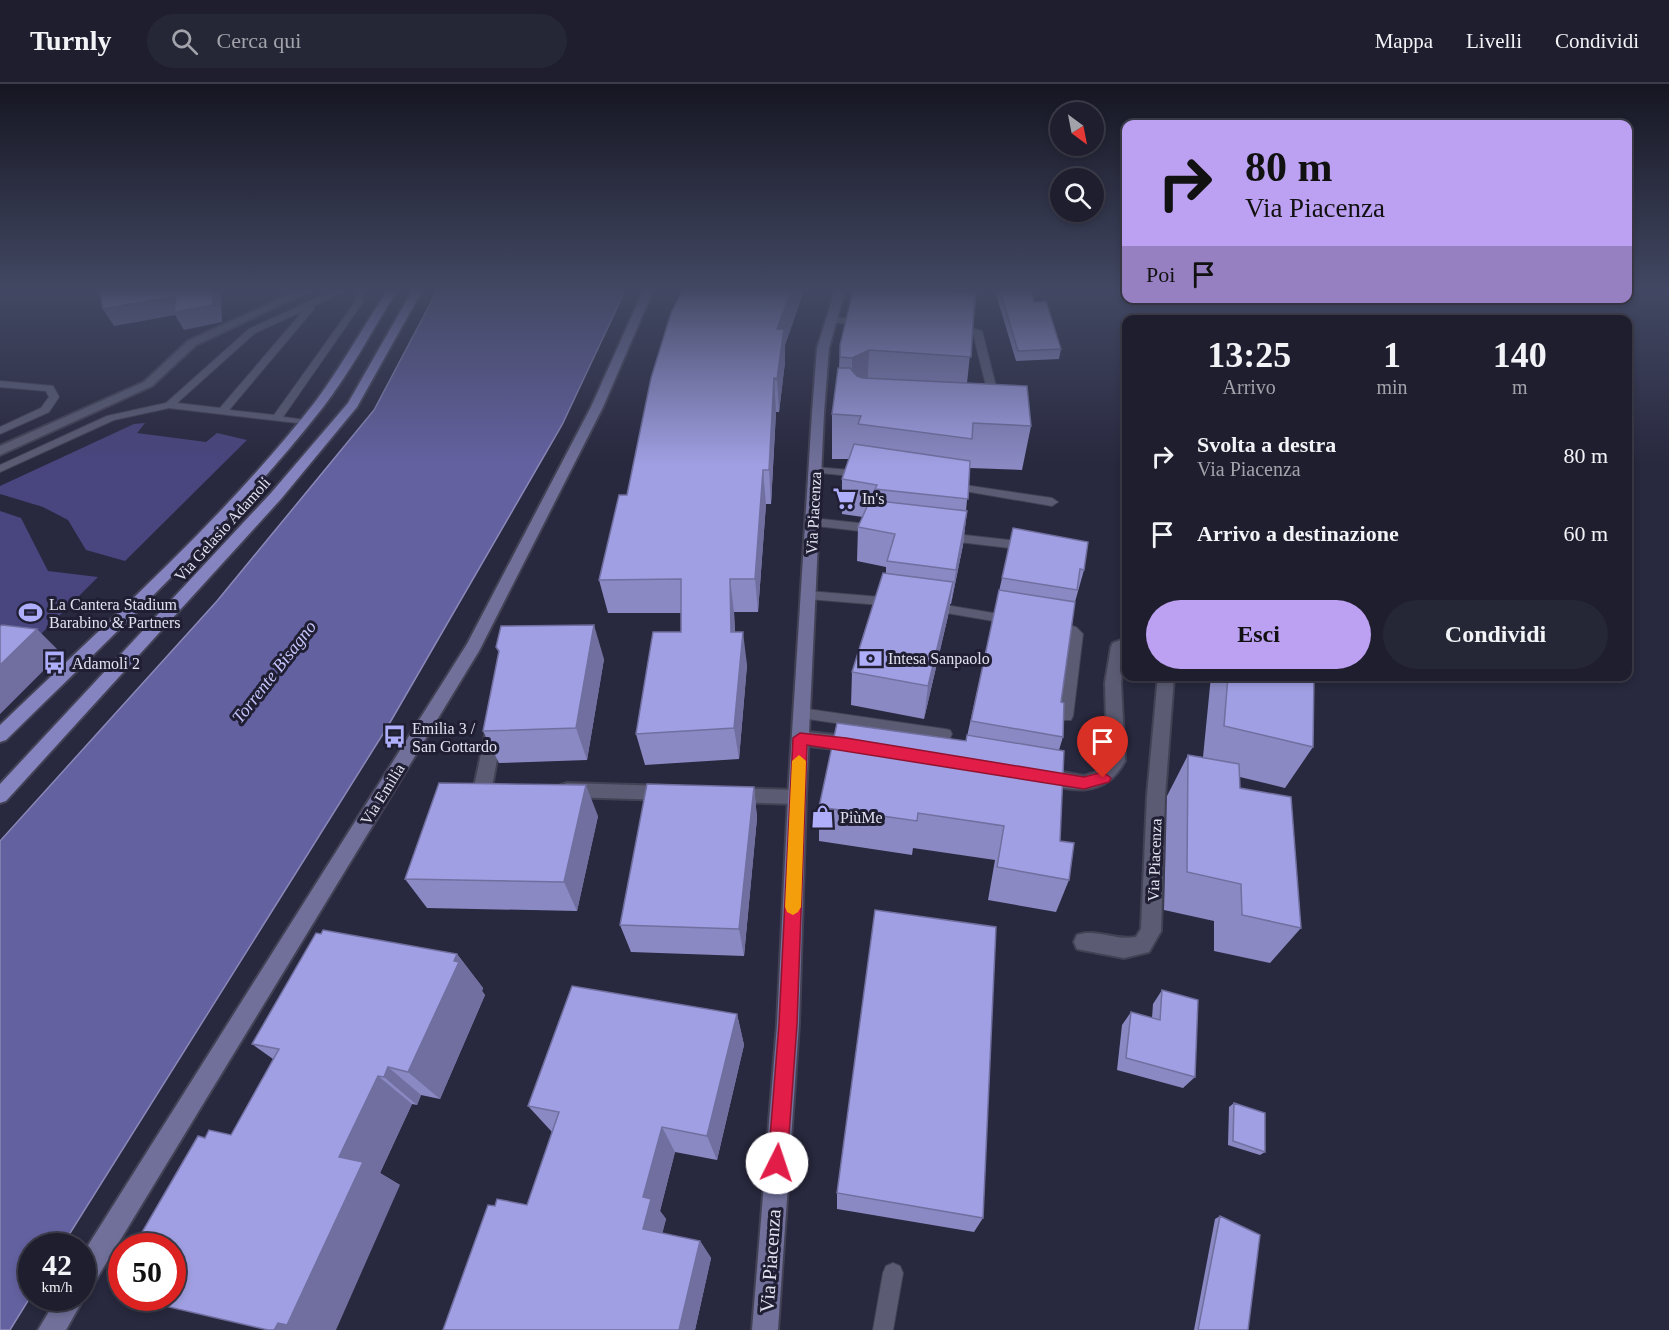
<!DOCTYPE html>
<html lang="it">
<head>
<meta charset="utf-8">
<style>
  body { margin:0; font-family:Georgia,serif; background:#262736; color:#f1f3f6; height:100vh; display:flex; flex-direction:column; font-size:22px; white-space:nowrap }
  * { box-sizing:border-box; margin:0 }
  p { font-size:20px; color:#a1a2aa }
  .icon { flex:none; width:33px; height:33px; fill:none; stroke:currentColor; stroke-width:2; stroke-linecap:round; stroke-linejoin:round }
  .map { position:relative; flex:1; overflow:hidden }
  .drawer { position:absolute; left:1122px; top:231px; width:510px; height:366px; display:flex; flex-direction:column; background:#1e1e2e; border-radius:12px; box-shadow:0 3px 9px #0003,0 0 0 2px #3c3c4a }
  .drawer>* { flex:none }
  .banner { position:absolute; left:1122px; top:36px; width:510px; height:183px; border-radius:12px; box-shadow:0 3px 9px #0003,0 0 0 2px #3c3c4a; background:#bca0f2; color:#111; overflow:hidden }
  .needle { width:39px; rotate:148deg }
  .buttons { position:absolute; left:1050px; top:18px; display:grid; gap:12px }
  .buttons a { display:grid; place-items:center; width:54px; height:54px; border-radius:50%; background:#1e1e2e; box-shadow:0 3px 9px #0003,0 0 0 2px #3c3c4a; font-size:30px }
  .speed { position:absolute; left:18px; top:1149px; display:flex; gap:12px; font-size:30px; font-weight:700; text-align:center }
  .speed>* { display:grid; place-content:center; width:78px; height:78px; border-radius:50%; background:#1e1e2e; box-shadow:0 3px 9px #0003,0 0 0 2px #3c3c4a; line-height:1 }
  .speed small { font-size:15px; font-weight:400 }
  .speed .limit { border:9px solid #d22; background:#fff; color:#111 }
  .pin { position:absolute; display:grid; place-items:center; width:51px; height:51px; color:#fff; margin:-62px -26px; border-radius:50% 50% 50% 0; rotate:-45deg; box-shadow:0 0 6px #0007 }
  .pin .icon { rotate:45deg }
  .me { position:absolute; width:66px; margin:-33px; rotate:4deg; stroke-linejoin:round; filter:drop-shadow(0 0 4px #0008) }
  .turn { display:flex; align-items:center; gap:21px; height:126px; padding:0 24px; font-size:27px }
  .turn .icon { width:78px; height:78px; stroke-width:2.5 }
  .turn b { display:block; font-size:42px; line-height:51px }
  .then { display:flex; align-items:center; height:57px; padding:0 24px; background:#0003; gap:12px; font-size:22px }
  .eta { display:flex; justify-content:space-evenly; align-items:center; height:102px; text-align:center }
  .eta b { font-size:36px; font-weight:600; line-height:42px }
  .button { display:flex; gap:12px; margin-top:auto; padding:12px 24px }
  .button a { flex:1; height:69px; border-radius:36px; background:#bca0f2; color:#111; font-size:24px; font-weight:600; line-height:69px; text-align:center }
  .button a+a { background:#262736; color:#f1f3f6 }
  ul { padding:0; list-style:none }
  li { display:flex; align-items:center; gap:18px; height:78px; padding:0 24px }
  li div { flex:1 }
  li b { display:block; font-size:22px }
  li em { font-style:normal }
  header { display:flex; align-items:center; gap:36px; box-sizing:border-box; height:84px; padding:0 30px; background:#1e1e2e; border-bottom:2px solid #3c3c4a }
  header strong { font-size:28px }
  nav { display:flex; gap:33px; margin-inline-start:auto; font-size:21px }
  .search { width:420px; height:54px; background:#262736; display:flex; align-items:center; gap:15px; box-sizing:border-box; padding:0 21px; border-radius:33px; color:#a1a2aa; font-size:22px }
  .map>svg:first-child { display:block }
  .green { fill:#49457e }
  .water { fill:#6461a0; stroke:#8a88b8; stroke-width:1.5 }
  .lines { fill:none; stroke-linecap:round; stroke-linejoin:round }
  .service-casing { stroke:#434255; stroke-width:2 }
  .pedestrian-casing { stroke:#434255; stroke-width:4 }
  .minor-casing { stroke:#434255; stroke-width:4 }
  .secondary-casing { stroke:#434255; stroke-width:4 }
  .primary-casing { stroke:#434255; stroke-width:4 }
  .service { fill:#5b5c74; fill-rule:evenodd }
  .pedestrian { fill:#5b5c74; fill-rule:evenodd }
  .minor { fill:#5b5c74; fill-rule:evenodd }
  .secondary { fill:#70709a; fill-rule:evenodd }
  .primary { fill:#8584c0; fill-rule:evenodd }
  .wall { fill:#8a89c3 }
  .shaded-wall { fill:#706f9f }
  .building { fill:#a09fe3; stroke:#706f9f; stroke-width:1.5 }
  .route { fill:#e11d48; stroke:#92132f; stroke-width:1.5 }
  .slow { fill:#f59e0b }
  .labels { text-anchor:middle; stroke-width:6; stroke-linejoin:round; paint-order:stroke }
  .poi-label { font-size:16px; fill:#e1e2f0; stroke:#1f1e33; text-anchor:start }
  .street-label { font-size:16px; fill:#e1e2f0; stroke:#1f1e33 }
  .water-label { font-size:18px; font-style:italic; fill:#c6c6fd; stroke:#1f1e33 }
  .near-street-label { font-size:20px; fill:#e1e2f0; stroke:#1f1e33 }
</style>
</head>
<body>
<header>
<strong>Turnly</strong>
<div class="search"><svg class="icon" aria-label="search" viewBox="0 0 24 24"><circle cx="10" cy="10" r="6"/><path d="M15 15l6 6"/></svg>Cerca qui</div>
<nav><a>Mappa</a><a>Livelli</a><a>Condividi</a></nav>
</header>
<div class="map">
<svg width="1669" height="1246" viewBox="0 0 1669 1246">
  <rect width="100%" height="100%" fill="#28283e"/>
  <path class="green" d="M145,339L137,349L206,358L217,349L247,356L125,477L86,466L68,436L43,423L0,410V402L134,340Z
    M0,427L21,434L48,487L98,493L27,564L61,569L0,630Z"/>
  <path class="water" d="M437,207H625L562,341L388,642L62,1162H32L31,1212L10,1246H0V757L217,517L374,326Z"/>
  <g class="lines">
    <defs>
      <path id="service" d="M332,207H343L314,222V225L229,326L274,331L355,218L356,207H364L363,218L283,333L306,336V340L169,324L114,336L0,388V381L107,332L166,319L249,245ZM303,227L220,324L177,319L255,249Z
        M829,233L863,235L867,238L863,241L826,238L825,236Z
        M957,240L982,247L1000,318L998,320L990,318L973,249L954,245V241Z
        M0,297L53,302L59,313L49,328L0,350V343L41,324L49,313L46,307L0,303Z
        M815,383L861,387L866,390L861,393L811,388V384Z
        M951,399L1052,414L1058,418L1052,422L947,404V400Z
        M812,434L877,441L883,445L877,449L808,441V435Z
        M946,449L1026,458L1032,462L1026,466L942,456V450Z
        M808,507L893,514L899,518L893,522L808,515L802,511Z
        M933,519L1011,532L1017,536L1011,540L929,526L927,523L929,520Z
        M1054,538L1076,543L1083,550L1073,632L1071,636H1061L1059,632L1070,552L1050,546L1048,543Z
        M801,624L945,645L950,646L952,650L950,654L945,655L801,634L796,633L794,629L796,625Z
        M893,1179L900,1182L903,1189L893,1246H873L883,1189L886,1182Z"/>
      <path id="pedestrian" d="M495,635L501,637L503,642L492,703L489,708L483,710L477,708L474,703L487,642L489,637Z"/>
      <path id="minor" d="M297,207H310L196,261L152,302L0,371V362L144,298L188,257Z
        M1126,554L1121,599L1125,677C1105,715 1070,708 1035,696L1032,691L1035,686L1041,684L1084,692L1097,688L1107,675L1105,599L1111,563L1113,559Z
        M1158,592H1174L1165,712L1161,847L1149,868L1124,874L1077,865L1074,858L1077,851C1095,844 1116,857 1136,853L1141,845L1147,712Z
        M800,647L853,653L859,655L862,660L859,665L853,667L800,661L794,659L792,654L794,649Z
        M567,699L667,702L673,704L676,709L673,714L667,716L567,713L561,711L558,706L561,701Z
        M732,704L797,706L803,708L806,713L803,718L797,720L732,718L726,716L723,711L726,706Z"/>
      <path id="secondary" d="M643,207H653L603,323L479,567L91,1204L82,1207V1171L467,560L591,323Z
        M835,207H845L829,264L824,329L806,713L799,940L778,1246H752L777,940L788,713L812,329L817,264Z
        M82,1211L84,1214L66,1246H38L57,1214H82Z"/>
      <path id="primary" d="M387,207H397C373,245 351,287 324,322C229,443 115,549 6,656L0,658V641C108,537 223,436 315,318C341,283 363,243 387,207Z
        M412,207H422L357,323L281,415L6,717L0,719V700L271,409L348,319Z"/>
    </defs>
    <use href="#service" class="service-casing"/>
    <use href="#pedestrian" class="pedestrian-casing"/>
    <use href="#minor" class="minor-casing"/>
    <use href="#secondary" class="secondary-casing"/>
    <use href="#primary" class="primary-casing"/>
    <use href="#service" class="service"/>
    <use href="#pedestrian" class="pedestrian"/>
    <use href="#minor" class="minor"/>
    <use href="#secondary" class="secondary"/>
    <use href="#primary" class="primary"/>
  </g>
  <path class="wall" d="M977,207L967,299L1031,342L1022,386L970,384L966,427H967L963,461L951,520H950L948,532L924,635L851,621L852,588L886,489V483L857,477L858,443L863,433L842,430V395L849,375H832V330L839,284L840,261Z
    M997,207H1032L1034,218L1061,265L1059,275L1016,277L996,210Z
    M802,212L785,261V278L779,328H776L771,420H766L758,528H734L735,548L747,581L739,675L645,681L636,650L681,548V529H608L599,496L627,411Z
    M1126,425V481L1123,437Z
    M1013,444L1084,486L1075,518L1061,618L1063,653L1059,666L1060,757L1069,796L1056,828L988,816L995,776L913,764L912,771L819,757V723L966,657Z
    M496,563L604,575L587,676L499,679L483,647L499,569Z
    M1211,592H1314L1313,663L1285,704L1240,693V704L1301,844L1270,879L1214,867V837L1164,826L1167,712L1188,671L1203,673Z
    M754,703L757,734L744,872L631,868L620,841Z
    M598,732L577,827L427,824L405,795Z
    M321,850L457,870L483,904L482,907L485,911L440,1015L421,1011L417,1021L412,1020L380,1089L400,1101L205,1054L231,1051L273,975L252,960Z
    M1162,906L1195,993L1183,1004L1117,986L1122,941L1131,928L1152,934L1153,920Z
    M737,930L744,961L717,1076L675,1068L660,1127L666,1135L662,1149L700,1157L711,1174L695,1246H443L495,1122L527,1121L552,1048L528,1022Z
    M1234,1019L1265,1068L1260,1071L1228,1061L1229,1023Z
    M837,1109L983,1134L974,1148L837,1125Z
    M1220,1132L1248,1246H1194L1215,1135Z"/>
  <path class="shaded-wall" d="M213,207H221L222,238L184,246L175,231L114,242L103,225L176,212Z
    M791,207H802V212L785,261V278L779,328L777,295V245Z
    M869,266L867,310L852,318V274Z
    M774,294L776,328L771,420L769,386Z
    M763,386L766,420L758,528L755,495Z
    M967,427L963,461L951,520L956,486Z
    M730,495L734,528L736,581L731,548Z
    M953,498L948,532L924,635L928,602Z
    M594,541L604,575L587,676L576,644Z
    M37,545L61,569L0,630V581Z
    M743,548L747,581L739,675L734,644Z
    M586,701L598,732L577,827L564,798Z
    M754,703L757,734L744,872L739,845Z
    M457,870L483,904L482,907L485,911L440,1015L408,988Z
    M737,930L744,961L717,1076L707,1052Z
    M388,983L421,1011L417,1021L384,993Z
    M378,992L412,1020L380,1089L400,1101L336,1246H274L339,1073Z
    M662,1043L675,1068L660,1127L666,1135L659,1163L643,1145V1113Z
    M700,1157L711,1174L695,1246H679Z"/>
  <path class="building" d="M99,207H213V221L174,228L176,212L103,225Z
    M682,207H791L777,245H784L777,295L774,294L769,386H763L755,495H730L731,548H743L734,644L636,650L653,548H681V495L599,496L619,411H627L651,294L671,229Z
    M853,207L975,208L971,273L869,266L852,274L840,273V261Z
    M1000,207H1032L1034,218L1046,217L1061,265L1018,267Z
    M1378,230L1387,236H1356Z
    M838,284H850L857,292L863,294L1027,302L1031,342L973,339L972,355L858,340L861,332L832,330Z
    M854,360L970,377L968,415L875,405L877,401L842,395Z
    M870,416L967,427L956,486L887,477L895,450L858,443Z
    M1013,444L1088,458L1084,486L1080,485L1077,506L1002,494Z
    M883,489L953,498L928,602L852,588Z
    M999,506L1075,518L1061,618L1064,619L1063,653L971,637Z
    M2,541L37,545L0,581V542Z
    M594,541L576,644L483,647L499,567L496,563L501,542Z
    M1228,592H1314L1313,663L1224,642Z
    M837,639L966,657L967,651L1064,667L1060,757L1074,759L1069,796L997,783L1004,742L918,729L917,737L819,723Z
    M1188,671L1239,680L1240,704L1291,713L1301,844L1242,831L1241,800L1187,788Z
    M439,699L586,701L564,798L405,795Z
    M647,700L754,703L739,845L620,841Z
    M875,826L996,843L983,1134L837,1109Z
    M323,846L457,870L454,877L459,878L408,988L388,983L384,993L378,992L339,1073L363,1078L287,1241L278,1239L274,1246H268L131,1214H172V1162H134L198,1052L205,1054L209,1046L231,1051L279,965L252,960L316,849L321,850Z
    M572,902L737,930L707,1052L662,1043L643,1113L651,1115L643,1145L700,1157L679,1246H443L488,1121L495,1122L497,1115L527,1121L559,1028L528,1022Z
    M1162,906L1198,916L1195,993L1126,974L1131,928L1160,936Z
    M1234,1019L1265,1029V1068L1233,1057Z
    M1220,1132L1260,1151L1248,1246H1198Z
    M122,1183V1199L114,1197Z
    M122,1201V1211L116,1210Z"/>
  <linearGradient id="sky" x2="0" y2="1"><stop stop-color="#161622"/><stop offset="0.54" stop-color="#424863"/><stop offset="1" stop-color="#424863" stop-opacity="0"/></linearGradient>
  <rect width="1669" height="381" fill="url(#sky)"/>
  <path class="route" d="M800,649L846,654L1084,693L1103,688L1111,694L1109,698L1084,705L807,661L797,940L787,1079L784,1086L777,1089L771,1086L768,1079L779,940L793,654Z"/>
  <path class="slow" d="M799,671L806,677L801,823L798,828L793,831L787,828L785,823L792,677Z"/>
  <defs>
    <symbol id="supermarket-bare" viewBox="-9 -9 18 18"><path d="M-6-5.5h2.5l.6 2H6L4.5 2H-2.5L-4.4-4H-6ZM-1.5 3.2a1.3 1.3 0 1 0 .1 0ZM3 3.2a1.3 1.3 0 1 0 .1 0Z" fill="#afaefa" stroke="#1f1e33" stroke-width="2.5" paint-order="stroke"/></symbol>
    <symbol id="stadium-bare" viewBox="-9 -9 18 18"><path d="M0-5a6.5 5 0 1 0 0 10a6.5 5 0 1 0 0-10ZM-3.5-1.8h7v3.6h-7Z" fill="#afaefa" stroke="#1f1e33" stroke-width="2.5" paint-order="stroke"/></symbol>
    <symbol id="bank-bare" viewBox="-9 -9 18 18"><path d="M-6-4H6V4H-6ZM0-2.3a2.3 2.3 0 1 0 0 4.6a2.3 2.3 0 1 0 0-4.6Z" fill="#afaefa" stroke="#1f1e33" stroke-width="2.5" paint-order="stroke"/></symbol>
    <symbol id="bus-bare" viewBox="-9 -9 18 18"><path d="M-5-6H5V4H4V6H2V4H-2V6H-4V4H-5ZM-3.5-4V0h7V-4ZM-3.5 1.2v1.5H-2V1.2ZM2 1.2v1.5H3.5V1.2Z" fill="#afaefa" stroke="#1f1e33" stroke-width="2.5" paint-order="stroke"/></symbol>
    <symbol id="shop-bare" viewBox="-9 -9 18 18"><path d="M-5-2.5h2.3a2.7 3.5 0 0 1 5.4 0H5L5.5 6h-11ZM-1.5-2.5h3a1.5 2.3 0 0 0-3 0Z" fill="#afaefa" stroke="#1f1e33" stroke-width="2.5" paint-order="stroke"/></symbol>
  </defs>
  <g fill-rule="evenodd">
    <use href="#supermarket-bare" x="828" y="398" width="33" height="33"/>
    <use href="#stadium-bare" x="14" y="512" width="33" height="33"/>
    <use href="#bank-bare" x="854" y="558" width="33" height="33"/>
    <use href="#bus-bare" x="38" y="562" width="33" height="33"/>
    <use href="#bus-bare" x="378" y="636" width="33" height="33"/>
    <use href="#shop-bare" x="806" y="716" width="33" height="33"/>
  </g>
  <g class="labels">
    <g class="poi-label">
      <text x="862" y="420">In's</text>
      <text x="49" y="526">La Cantera Stadium<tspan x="49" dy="18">Barabino &amp; Partners</tspan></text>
      <text x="888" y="580">Intesa Sanpaolo</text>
      <text x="72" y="585">Adamoli 2</text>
      <text x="412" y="650">Emilia 3 /<tspan x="412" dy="18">San Gottardo</tspan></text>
      <text x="840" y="739">PiùMe</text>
    </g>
    <g class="street-label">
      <text transform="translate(813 429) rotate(-87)" y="6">Via Piacenza</text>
      <text transform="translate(222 445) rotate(-48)" y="6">Via Gelasio Adamoli</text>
      <text transform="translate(382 710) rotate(-58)" y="6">Via Emilia</text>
      <text transform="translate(1154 776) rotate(-88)" y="6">Via Piacenza</text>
    </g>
    <g class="water-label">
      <text transform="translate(274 588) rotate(-52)" y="6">Torrente Bisagno</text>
    </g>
    <g class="near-street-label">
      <text transform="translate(770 1177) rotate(-86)" y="7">Via Piacenza</text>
    </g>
  </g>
</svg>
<div class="buttons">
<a><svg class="needle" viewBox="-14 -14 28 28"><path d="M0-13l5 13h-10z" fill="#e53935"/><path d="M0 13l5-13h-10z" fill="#a1a2aa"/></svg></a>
<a><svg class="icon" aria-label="search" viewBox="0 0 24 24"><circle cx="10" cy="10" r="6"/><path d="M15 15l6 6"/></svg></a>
</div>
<div class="speed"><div>42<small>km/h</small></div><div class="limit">50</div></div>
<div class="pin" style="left:1103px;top:694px;background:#d93025"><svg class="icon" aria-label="arrive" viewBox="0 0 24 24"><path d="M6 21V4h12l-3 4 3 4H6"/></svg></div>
<svg class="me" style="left:777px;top:1079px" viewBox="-20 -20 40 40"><circle r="19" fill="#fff"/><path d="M0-13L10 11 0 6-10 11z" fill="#e11d48"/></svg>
<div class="banner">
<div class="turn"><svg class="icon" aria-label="right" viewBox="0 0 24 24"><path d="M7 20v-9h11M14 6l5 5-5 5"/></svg><div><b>80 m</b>Via Piacenza</div></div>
<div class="then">Poi<svg class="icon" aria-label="arrive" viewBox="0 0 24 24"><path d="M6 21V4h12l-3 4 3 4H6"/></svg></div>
</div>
<section class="drawer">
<div class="eta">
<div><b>13:25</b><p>Arrivo</p></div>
<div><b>1</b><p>min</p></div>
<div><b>140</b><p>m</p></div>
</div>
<ul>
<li><svg class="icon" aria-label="right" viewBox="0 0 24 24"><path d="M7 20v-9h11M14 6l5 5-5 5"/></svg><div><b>Svolta a destra</b><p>Via Piacenza</p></div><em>80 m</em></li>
<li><svg class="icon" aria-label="arrive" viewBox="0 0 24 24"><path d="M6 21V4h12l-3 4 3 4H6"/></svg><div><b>Arrivo a destinazione</b></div><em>60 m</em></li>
</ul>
<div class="button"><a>Esci</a><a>Condividi</a></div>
</section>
</div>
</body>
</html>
